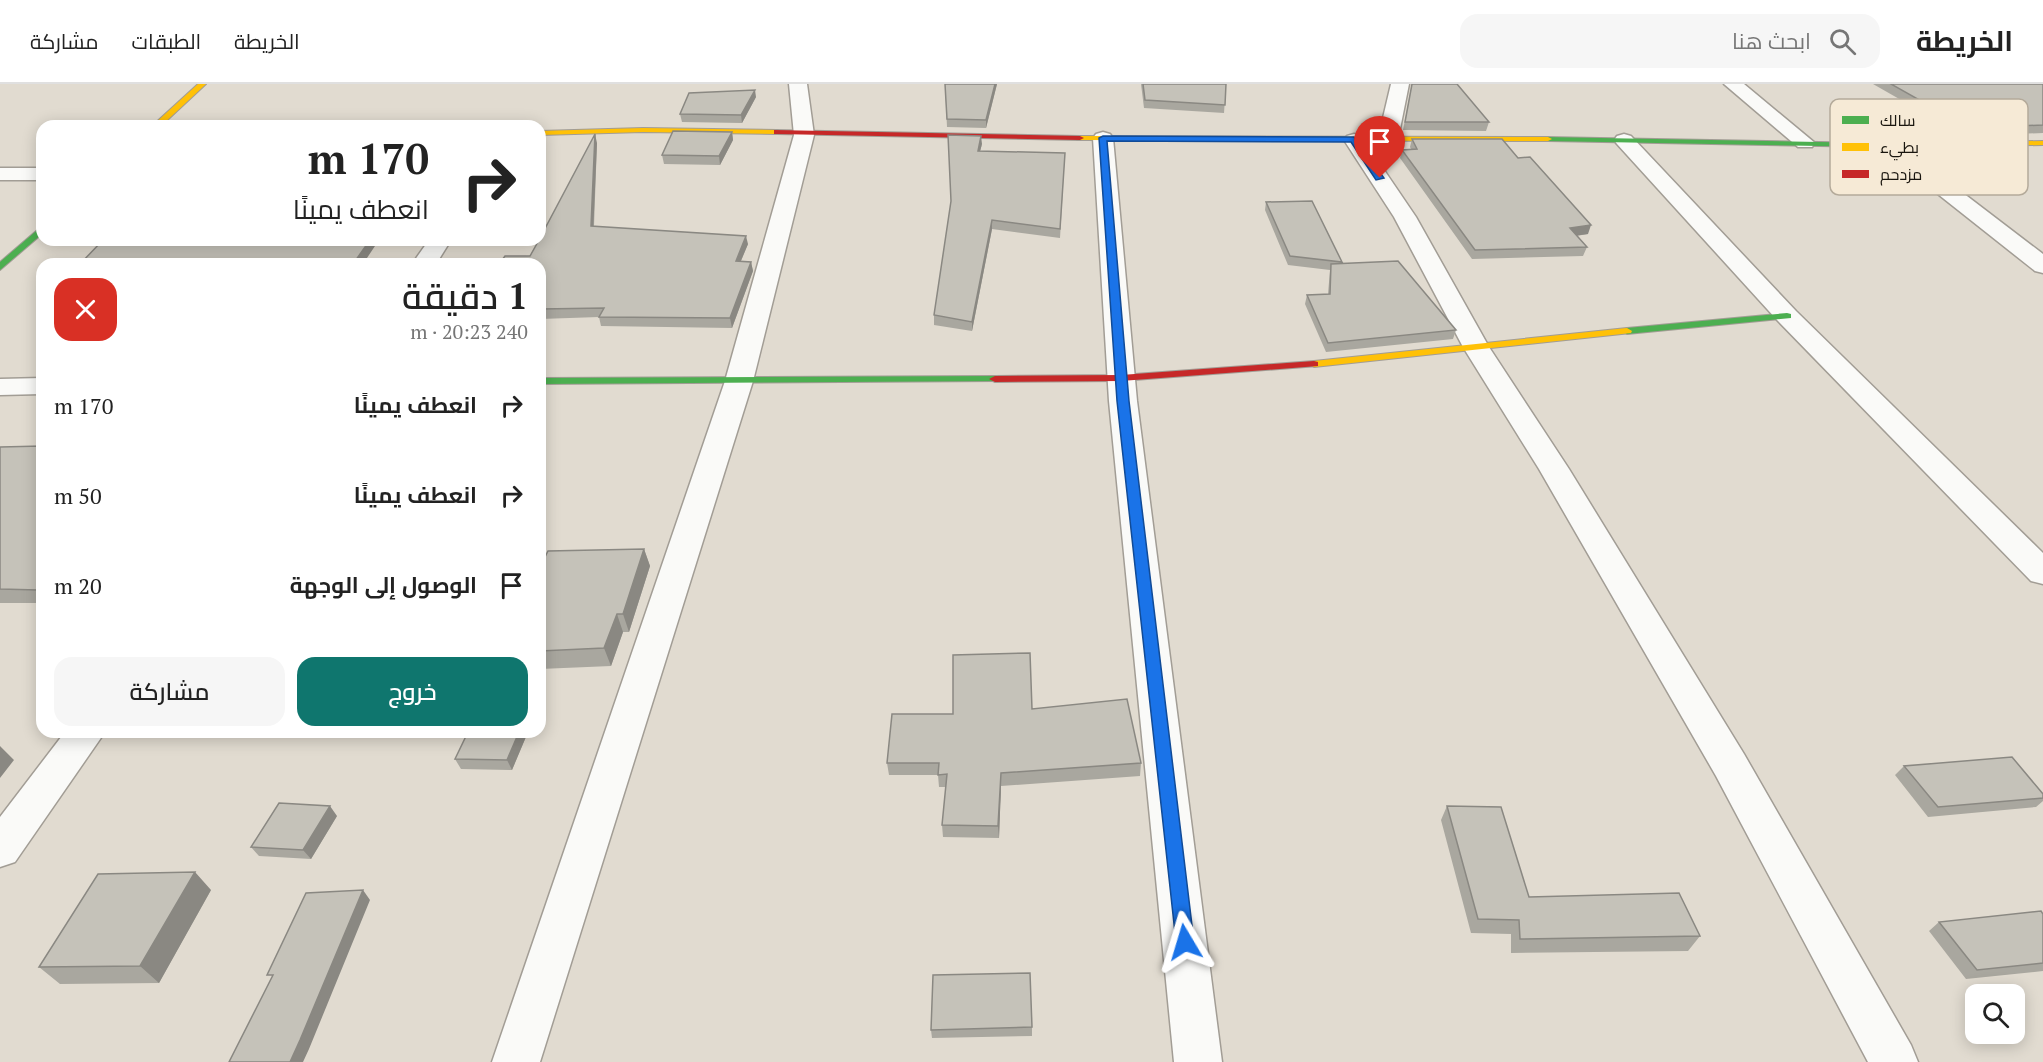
<!DOCTYPE html>
<html lang="ar">
<head>
<meta charset="utf-8">
<style>
  body { margin:0; font-family:"PT Serif",Cairo,serif; background:#f6f6f6; color:#222; direction:rtl; height:100vh; display:flex; flex-direction:column; font-size:22px; white-space:nowrap }
  * { box-sizing:border-box; margin:0 }
  p { font-size:20px; color:#767676 }
  .icon { flex:none; width:33px; height:33px; fill:none; stroke:currentColor; stroke-width:2; stroke-linecap:round; stroke-linejoin:round }
  .map { position:relative; flex:1; overflow:hidden; direction:ltr }
  .sheet { position:absolute; left:36px; top:174px; width:510px; height:480px; display:flex; flex-direction:column; background:#fff; border-radius:18px; box-shadow:0 3px 15px #0003; direction:rtl }
  .sheet>* { flex:none }
  .hud { position:absolute; left:36px; top:36px; width:510px; height:126px; border-radius:18px; box-shadow:0 3px 15px #0003; direction:rtl; background:#fff; color:#222; overflow:hidden }
  .controls { position:absolute; left:1965px; top:900px; display:grid; gap:12px }
  .controls a { display:grid; place-items:center; width:60px; height:60px; border-radius:12px; background:#fff; box-shadow:0 3px 15px #0003; font-size:30px }
  .pin { position:absolute; display:grid; place-items:center; width:51px; height:51px; color:#fff; margin:-62px -26px; border-radius:50% 50% 50% 0; rotate:-45deg; box-shadow:0 0 6px #0007 }
  .pin .icon { rotate:45deg }
  .me { position:absolute; width:66px; margin:-33px; rotate:353deg; stroke-linejoin:round; filter:drop-shadow(0 0 4px #0008) }
  .turn { display:flex; align-items:center; gap:21px; height:126px; padding:0 18px; font-size:27px }
  .turn .icon { width:78px; height:78px; stroke-width:2.5 }
  .turn b { display:block; font-size:42px; line-height:51px }
  .round { display:grid; place-items:center; flex:none; width:63px; height:63px; border-radius:18px; background:#f6f6f6 }
  .headline { display:flex; align-items:center; justify-content:space-between; height:102px; padding:0 18px }
  h1 { font-size:36px; font-weight:600; line-height:45px }
  .primary-button { display:flex; gap:12px; margin-top:auto; padding:12px 18px }
  .primary-button a { flex:1; height:69px; border-radius:18px; background:#0f766e; color:#fff; font-size:24px; font-weight:600; line-height:69px; text-align:center }
  .primary-button a+a { background:#f6f6f6; color:#222 }
  ul { padding:0; list-style:none }
  li { display:flex; align-items:center; gap:18px; height:90px; padding:0 18px }
  li div { flex:1 }
  li b { display:block; font-size:22px }
  li em { font-style:normal }
  header { display:flex; align-items:center; gap:36px; box-sizing:border-box; height:84px; padding:0 30px; background:#fff; border-bottom:2px solid #e0e0e0 }
  header strong { font-size:28px }
  nav { display:flex; gap:33px; margin-inline-start:auto; font-size:21px }
  .search { width:420px; height:54px; background:#f6f6f6; display:flex; align-items:center; gap:15px; box-sizing:border-box; padding:0 21px; border-radius:18px; color:#767676; font-size:22px }
  .map>svg:first-child { display:block }
  .lines { fill:none; stroke-linecap:round; stroke-linejoin:round }
  .street-casing { stroke:#a29d95; stroke-width:3 }
  .fast-casing { stroke:#a29d95; stroke-width:2 }
  .slow-casing { stroke:#a29d95; stroke-width:2 }
  .jam-casing { stroke:#a29d95; stroke-width:2 }
  .street { fill:#fafaf8; fill-rule:evenodd }
  .fast { fill:#4caf50; fill-rule:evenodd }
  .slow { fill:#ffc107; fill-rule:evenodd }
  .jam { fill:#c62828; fill-rule:evenodd }
  .wall { fill:#a9a79f }
  .shaded-wall { fill:#8a8882 }
  .building { fill:#c5c2b9; stroke:#8a8882; stroke-width:1.5 }
  .route { fill:#1a73e8; stroke:#114b97; stroke-width:1.5 }
  .key { fill:#f6ead6; stroke:#b4aa9a; stroke-width:1.5 }
  .key-label { font-size:16px; fill:#1a160f }
</style>
</head>
<body>
<header>
<strong>الخريطة</strong>
<div class="search"><svg class="icon" aria-label="search" viewBox="0 0 24 24"><circle cx="10" cy="10" r="6"/><path d="M15 15l6 6"/></svg>ابحث هنا</div>
<nav><a>الخريطة</a><a>الطبقات</a><a>مشاركة</a></nav>
</header>
<div class="map">
<svg width="2043" height="978" viewBox="0 0 2043 978">
  <rect width="100%" height="100%" fill="#e1dbd0"/>
  <g class="lines">
    <defs>
      <path id="street" d="M789,0H807L814,51L753,297L540,978H492L725,297L794,51Z
        M1391,0H1409L1398,55L1395,59H1381L1378,55Z
        M1724,0H1744L1815,59L1812,63H1798Z
        M1103,48L1110,50L1113,54L1137,317L1222,978H1174L1109,317L1093,54L1096,50Z
        M1354,50L1361,52L1416,133L1489,263L1569,385L1744,670L1911,961L1918,978H1868L1716,692L1539,385L1463,263L1394,133L1344,56L1347,52Z
        M1624,50L1631,52L1796,227L2043,469V500L2031,497L1778,237L1617,60L1614,56L1617,52Z
        M1888,55L1895,57L2043,170V189L2035,187L1881,65L1878,61L1881,57Z
        M0,84H42V96H0Z
        M429,156H451L436,180H412Z
        M42,294V310L0,311V295Z
        M65,648H105L15,778L0,783V733Z"/>
      <path id="fast" d="M1545,53L1875,59L1879,61L1875,63L1548,57L1544,55Z
        M42,142V150L0,186V178Z
        M1787,229L1791,230V234L1627,250L1622,247L1627,244Z
        M995,292L1001,295L999,297L540,300V294Z"/>
      <path id="slow" d="M198,0H206L161,42H152Z
        M643,44L777,46L781,48L777,50L643,48L540,51V47Z
        M1077,52L1548,53L1552,55L1548,57L1080,56H1077Z
        M2043,57V61L1875,63L1871,61L1875,59Z
        M1627,244L1632,247L1631,249L1314,283L1309,280L1314,277Z"/>
      <path id="jam" d="M774,46L1080,52L1084,54L1080,56L777,50H774Z
        M1314,277L1318,278V282L1121,297L995,298L989,295L995,292L1121,291Z"/>
    </defs>
    <use href="#street" class="street-casing"/>
    <use href="#fast" class="fast-casing"/>
    <use href="#slow" class="slow-casing"/>
    <use href="#jam" class="jam-casing"/>
    <use href="#street" class="street"/>
    <use href="#fast" class="fast"/>
    <use href="#slow" class="slow"/>
    <use href="#jam" class="jam"/>
  </g>
  <path class="wall" d="M945,0H997L986,44L947,43Z
    M1141,0H1226L1224,29L1144,24Z
    M1412,0L1489,38L1486,47L1403,46Z
    M1873,0H2043V49L1964,52Z
    M756,13L742,39L682,38L680,30Z
    M732,48L733,56L720,81L664,80L662,71Z
    M1412,55L1518,74L1588,150L1576,152L1587,163L1583,172L1472,175L1400,74L1402,66L1411,65L1410,63Z
    M597,59L594,142L748,160L741,177L751,178L753,187L732,244L601,242L599,233L540,235V180L530,172Z
    M982,60L980,67L1065,69L1060,154L992,145L972,247L934,241V231L951,117Z
    M1266,118L1342,178V180L1456,246L1453,255L1326,268L1305,220L1307,211L1328,210L1330,186L1288,181L1265,126Z
    M42,362V519H0V363Z
    M644,465L650,482L629,548H623L611,582L540,585V483Z
    M1032,625L1141,679L1140,692L1001,702L999,754L943,753L942,741L946,703H939L938,691H889L887,679L953,630Z
    M528,648L512,686L461,685L455,675Z
    M1904,682L2043,710V717L2036,723L1928,733L1895,691Z
    M1447,722L1529,813L1700,852L1688,867L1511,869V850L1471,849L1441,736Z
    M337,732L311,775L259,772L251,763Z
    M211,806L159,899L60,900L39,883Z
    M2043,830V887L1966,895L1929,847L1939,838Z
    M1032,943V952L932,954L931,946Z"/>
  <path class="shaded-wall" d="M995,0H997L986,44V36Z
    M755,6L756,13L742,39L741,31Z
    M732,48L733,56L720,81L719,72Z
    M595,50L597,59L593,151L591,142Z
    M981,52L982,60L978,75V67Z
    M992,136V145L972,247V238Z
    M1591,141L1588,150L1566,153L1570,144Z
    M746,152L748,160L737,186L736,177Z
    M370,156H379L363,180H353Z
    M751,178L753,187L732,244L730,234Z
    M644,465L650,482L629,548L623,530Z
    M42,500V511L38,506Z
    M617,530L623,548L611,582L604,564Z
    M519,648H528L512,686L507,676Z
    M0,662L14,676L0,694Z
    M1001,689V702L999,754L998,742Z
    M330,722L337,732L311,775L303,766Z
    M195,788L211,806L159,899L140,882Z
    M363,806L370,816L309,965L303,978H290Z"/>
  <path class="building" d="M945,0H995L986,36L947,35Z
    M1143,0H1226L1225,21L1145,16Z
    M1412,0H1457L1489,38H1405Z
    M1891,0H2043V41L1969,44Z
    M755,6L741,31L680,30L689,9Z
    M673,47L732,48L719,72L662,71Z
    M595,50L591,142L746,152L736,177L751,178L730,234L599,233L604,224L540,225V180H499L505,172H530L539,156H540V154Z
    M948,51L981,52L978,67L1065,69L1060,145L992,136L972,238L934,231L951,117Z
    M1412,55H1502L1518,74L1530,73L1591,141L1570,144L1587,163L1475,166L1402,66L1417,65Z
    M1312,117L1342,178L1290,172L1266,118Z
    M103,156H370L353,180H80Z
    M1398,177L1456,246L1328,259L1307,211L1330,210L1331,180Z
    M42,362V500L38,506L0,505V363Z
    M644,465L623,530H617L604,564L540,567V483L548,467Z
    M1030,569L1032,625L1127,615L1141,679L1001,689L998,742L942,741L947,690L938,691L939,679H887L892,630H953V571Z
    M468,648H519L507,676L455,675Z
    M2012,673L2043,710V714L1938,723L1904,682Z
    M279,719L330,722L303,766L251,763Z
    M1447,722L1501,723L1529,813L1679,809L1700,852L1520,855L1519,836L1478,835Z
    M195,788L140,882L39,883L98,790Z
    M363,806L300,956L290,978H229L273,891H267L306,809Z
    M2041,827L2043,830V879L1977,886L1939,838Z
    M1030,889L1032,943L931,946L933,891Z"/>
  <path class="route" d="M1103,52L1354,53L1384,94L1376,96L1351,58L1107,57L1129,317L1194,858L1191,864L1185,866L1178,864L1176,858L1117,317L1099,54Z"/>
  <rect x="1830" y="15" width="198" height="96" rx="9" class="key"/>
  <rect x="1842" y="32" width="27" height="8" fill="#4caf50"/>
  <rect x="1842" y="59" width="27" height="8" fill="#ffc107"/>
  <rect x="1842" y="86" width="27" height="8" fill="#c62828"/>
  <g class="key-label">
    <text x="1880" y="42">سالك</text>
    <text x="1880" y="69">بطيء</text>
    <text x="1880" y="96">مزدحم</text>
  </g>
</svg>
<div class="controls">
<a><svg class="icon" aria-label="search" viewBox="0 0 24 24"><circle cx="10" cy="10" r="6"/><path d="M15 15l6 6"/></svg></a>
</div>
<div class="pin" style="left:1380px;top:94px;background:#d93025"><svg class="icon" aria-label="arrive" viewBox="0 0 24 24"><path d="M6 21V4h12l-3 4 3 4H6"/></svg></div>
<svg class="me" style="left:1185px;top:858px" viewBox="-20 -20 40 40"><path d="M0-17L14 15 0 8-14 15z" fill="#1a73e8" stroke="#fff" stroke-width="4"/></svg>
<div class="hud">
<div class="turn"><svg class="icon" aria-label="right" viewBox="0 0 24 24"><path d="M7 20v-9h11M14 6l5 5-5 5"/></svg><div><b>170 m</b>انعطف يمينًا</div></div>
</div>
<section class="sheet">
<div class="headline"><div><h1>1 دقيقة</h1><p>240 m · 20:23</p></div><a class="round" style="background:#d93025;color:#fff"><svg class="icon" aria-label="close" viewBox="0 0 24 24"><path d="M6 6l12 12M18 6L6 18"/></svg></a></div>
<ul>
<li><svg class="icon" aria-label="right" viewBox="0 0 24 24"><path d="M7 20v-9h11M14 6l5 5-5 5"/></svg><div><b>انعطف يمينًا</b></div><em>170 m</em></li>
<li><svg class="icon" aria-label="right" viewBox="0 0 24 24"><path d="M7 20v-9h11M14 6l5 5-5 5"/></svg><div><b>انعطف يمينًا</b></div><em>50 m</em></li>
<li><svg class="icon" aria-label="arrive" viewBox="0 0 24 24"><path d="M6 21V4h12l-3 4 3 4H6"/></svg><div><b>الوصول إلى الوجهة</b></div><em>20 m</em></li>
</ul>
<div class="primary-button"><a>خروج</a><a>مشاركة</a></div>
</section>
</div>
</body>
</html>
